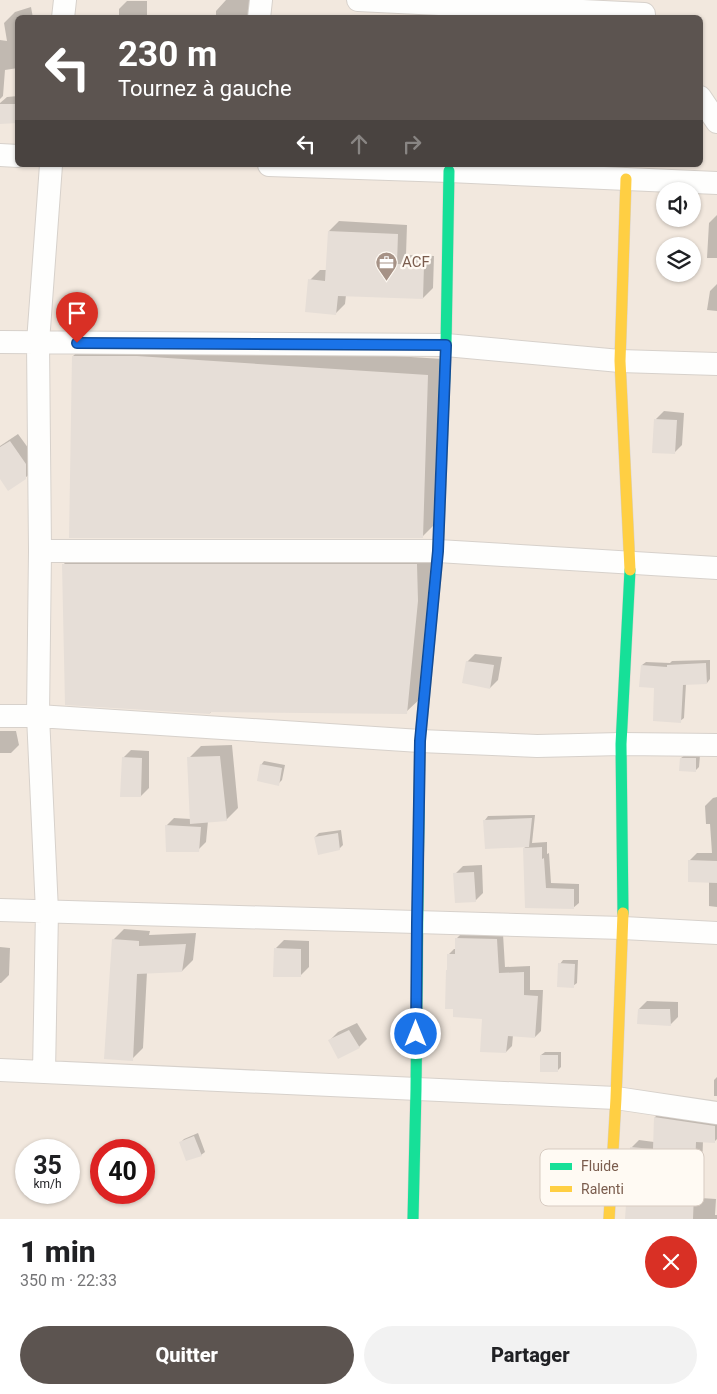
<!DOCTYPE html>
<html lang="fr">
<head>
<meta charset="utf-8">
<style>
  body { margin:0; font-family:Roboto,sans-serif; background:#f2f2f2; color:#202124; height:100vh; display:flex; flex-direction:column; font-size:19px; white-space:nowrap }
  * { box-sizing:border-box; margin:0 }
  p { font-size:16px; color:#757577 }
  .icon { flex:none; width:28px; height:28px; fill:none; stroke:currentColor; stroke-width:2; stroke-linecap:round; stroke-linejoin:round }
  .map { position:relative; height:1219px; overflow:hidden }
  .panel { display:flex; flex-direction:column; background:#fff; flex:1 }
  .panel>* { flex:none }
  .banner { position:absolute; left:15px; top:15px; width:688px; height:152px; border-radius:8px; box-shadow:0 1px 4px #0004; background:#5c5450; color:#fff; overflow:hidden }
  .buttons { position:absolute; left:656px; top:182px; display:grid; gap:10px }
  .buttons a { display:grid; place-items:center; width:45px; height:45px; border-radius:50%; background:#fff; box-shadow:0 1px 4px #0004; font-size:25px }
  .speed { position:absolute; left:15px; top:1139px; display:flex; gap:10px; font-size:25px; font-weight:700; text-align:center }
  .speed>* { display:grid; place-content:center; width:65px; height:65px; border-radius:50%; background:#fff; box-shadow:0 1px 4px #0004; line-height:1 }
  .speed small { font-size:12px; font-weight:400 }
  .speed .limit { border:8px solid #d22; background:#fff; color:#111 }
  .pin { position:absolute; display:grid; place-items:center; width:42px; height:42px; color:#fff; margin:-51px -21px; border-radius:50% 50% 50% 0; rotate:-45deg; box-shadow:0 0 5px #0007 }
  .pin .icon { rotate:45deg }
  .me { position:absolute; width:55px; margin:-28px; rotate:0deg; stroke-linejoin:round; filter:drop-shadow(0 0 4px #0008) }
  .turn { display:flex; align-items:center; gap:18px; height:105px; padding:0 20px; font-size:22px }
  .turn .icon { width:65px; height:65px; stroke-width:2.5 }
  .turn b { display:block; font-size:35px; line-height:42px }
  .lanes { display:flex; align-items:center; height:48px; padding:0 20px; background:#0003; justify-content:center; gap:25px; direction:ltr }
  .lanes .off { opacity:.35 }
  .round { display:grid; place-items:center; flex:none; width:52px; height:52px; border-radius:26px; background:#f2f2f2 }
  .overview { display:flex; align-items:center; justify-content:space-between; height:85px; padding:0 20px }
  h1 { font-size:30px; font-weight:800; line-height:38px }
  .primary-button { display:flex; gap:10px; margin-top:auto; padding:10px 20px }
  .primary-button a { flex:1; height:58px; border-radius:30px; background:#5c5450; color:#fff; font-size:20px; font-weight:800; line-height:58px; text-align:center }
  .primary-button a+a { background:#f2f2f2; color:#202124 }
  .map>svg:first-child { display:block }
  .residential { fill:#f2e8de; fill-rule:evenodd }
  .shadow { fill:#0003 }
  .building { fill:#e6ded7 }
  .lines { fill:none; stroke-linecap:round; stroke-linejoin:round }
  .street-casing { stroke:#d7d1cb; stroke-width:24 }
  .fast-casing { stroke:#d9d2cb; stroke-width:12 }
  .slow-casing { stroke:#d9d2cb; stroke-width:12 }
  .street { stroke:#fefefd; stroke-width:22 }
  .fast { stroke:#16e098; stroke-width:11 }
  .slow { stroke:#ffcf43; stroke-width:11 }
  .route-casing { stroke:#114b97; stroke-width:12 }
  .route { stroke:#1a73e8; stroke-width:9 }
  .labels { text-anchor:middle; stroke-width:4.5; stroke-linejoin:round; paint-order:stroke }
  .poi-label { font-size:15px; fill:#7a5c4d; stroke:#fffaf3; text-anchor:start }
  .key { fill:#fffaf3; stroke:#d7cbc1; stroke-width:1 }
  .key-label { font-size:14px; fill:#7a5c4d }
</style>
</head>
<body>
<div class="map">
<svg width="717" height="1219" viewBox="0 0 717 1219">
  <rect width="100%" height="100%" fill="#f9f5f0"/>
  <path class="residential" d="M0,0H717V1219H0ZM18,18H700V165H18ZM665,191H692V219H665ZM665,246H692V274H665ZM26,1150H69V1192H26ZM101,1150H144V1192H101Z"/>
  <path class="shadow" d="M226,0H249V18H216V11Z
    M127,1H147V18H119V9Z
    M31,7L33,18H18V68L5,70L3,96L0,99V40L7,41L4,23L15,12Z
    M18,96V122L0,123V103L7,97Z
    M717,215V258H707L709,223Z
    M339,221L407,225L406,255L434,256L433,288L423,298L346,295L345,304L335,314L310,280L320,270H327L329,231Z
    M717,284V311L707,310L710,291Z
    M89,341H153L443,359L438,521L422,537L73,356Z
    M664,411L684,413L682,445L674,453L656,419Z
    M18,434L34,456V470L25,478L0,477V446Z
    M78,549H432L422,697L406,712L212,710L210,713L63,565Z
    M475,654L502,657L498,680L490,688L467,662Z
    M710,660V679L707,683L686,684L684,718L680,721L655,687L642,665L646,662L670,663L672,661Z
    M0,731H16L19,745L11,753H0Z
    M232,745L238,808L226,820L208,821L206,842L198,850L166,826L174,818L191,819L189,758L201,746Z
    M131,750L149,751V788L141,796L123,758Z
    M685,755H700L699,767L695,771L681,758Z
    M264,761L285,765L282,780L278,784L261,765Z
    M717,797V907L709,906V881L689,861L697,853H712L710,824H706L705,806L713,798Z
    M535,815L532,843L547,842V854L549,853L551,883L579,884V903L573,908L526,907L524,848L527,846L485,820L488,816Z
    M341,830L343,845L339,849L315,837L319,833Z
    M482,865L483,893L475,901L455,874L463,866Z
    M124,929L150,931L149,935L196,933L193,960L182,971L147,972L143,1048L132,1059L113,940Z
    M463,932L503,934L505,967L530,966V990H543L541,1031L535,1037L513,1035L512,1046L506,1052L448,969V955L454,949H456L457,938Z
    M284,940L309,941V967L301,975L276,948Z
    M0,947L10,948L9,975L1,983H0Z
    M563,960H578L577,983L573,986L560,964Z
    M647,1001L678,1002V1017L670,1025L639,1009Z
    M357,1023L367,1039L359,1047L330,1040L338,1032Z
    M545,1052H561V1067L557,1071L541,1055Z
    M717,1077V1096H714V1080Z
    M663,1110L717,1118V1139L714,1142L703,1141L701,1198L716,1199L715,1215H717V1219H626L631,1148L639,1140L654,1142L655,1117Z
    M198,1133L205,1152L201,1155L181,1142L184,1139Z"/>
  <path class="building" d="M0,104H18V123L0,124Z
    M328,231L398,234L397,264L424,265L423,299L338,296L336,315L305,312L308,279L325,281Z
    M72,356H137L428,375L423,538H69Z
    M654,419L677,420L675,454L652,453Z
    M10,441L26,464V479L8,491L0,479V447Z
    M62,564H417L418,601L407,714L210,712V714L65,705Z
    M466,661L494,665L490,689L462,683Z
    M706,663L707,684L683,685L681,723L653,721L654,688L639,687L641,665L667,667V665Z
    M220,756L227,821L190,824L187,757Z
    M122,757L142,758L141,797H120Z
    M680,758H696V772L679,771Z
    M260,764L282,768L279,786L257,781Z
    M532,818L529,847L485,849L483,820Z
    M165,825L201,827L199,852H166Z
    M338,833L340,850L318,855L314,837Z
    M542,847V859L544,858L546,888L574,889V909L525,908L523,848Z
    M688,860L717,861V883L688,882Z
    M474,872L476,902L455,903L453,873Z
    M455,938L497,939L499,973L524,972V995L538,996L535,1038L508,1036L506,1053L480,1052L482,1019L453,1017V1009H445L446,970H447V954H455Z
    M112,939L139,941V946L186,944L182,972L137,974L133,1061L104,1059Z
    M274,948L301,949V977H273Z
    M558,963L575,964L574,988L557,987Z
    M638,1009H670L671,1026L637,1024Z
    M349,1030L360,1048L338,1059L328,1040Z
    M540,1055H558V1072H540Z
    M654,1117L715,1126V1143L696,1142L693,1219H625L630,1147L653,1149Z
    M194,1136L202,1156L186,1161L179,1142Z"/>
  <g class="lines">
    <defs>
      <path id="street" d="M358,0L644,14
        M63,18L65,0
        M259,18L261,0
        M700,97L717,122
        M0,155L18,156
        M269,165L449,171L717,183
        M0,342L446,345L620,361L717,364
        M40,551H438L717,568
        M0,716H38L420,741L537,746L621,744L717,745
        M0,910L623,928L717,933
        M0,1070L616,1098L717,1113
        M44,1072L47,911L38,716L40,551L38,342L51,165"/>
      <path id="fast" d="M443,424L446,345L449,171
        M623,913L621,744L630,570
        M413,1219L416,1089L419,807"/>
      <path id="slow" d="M626,179L620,361L630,570
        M419,807L420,741L438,551L443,424
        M609,1219L616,1098L623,913"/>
    </defs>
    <use href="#street" class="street-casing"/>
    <use href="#fast" class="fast-casing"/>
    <use href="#slow" class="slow-casing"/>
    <use href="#street" class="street"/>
    <use href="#fast" class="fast"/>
    <use href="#slow" class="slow"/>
  </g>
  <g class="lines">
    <defs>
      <path id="route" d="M77,343L446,345L438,551L420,741L417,923L416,1034"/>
    </defs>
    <use href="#route" class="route-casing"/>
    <use href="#route" class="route"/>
  </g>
  <defs>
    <symbol id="office-pin" viewBox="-11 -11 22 30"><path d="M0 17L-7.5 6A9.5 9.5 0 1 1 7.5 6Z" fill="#a69286" stroke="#fffaf3"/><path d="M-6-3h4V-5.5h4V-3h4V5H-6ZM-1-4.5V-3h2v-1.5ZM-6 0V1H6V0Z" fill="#fff"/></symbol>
  </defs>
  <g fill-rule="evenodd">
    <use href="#office-pin" x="374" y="250" width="25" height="34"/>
  </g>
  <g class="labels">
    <g class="poi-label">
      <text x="402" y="267">ACF</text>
    </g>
  </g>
  <rect x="540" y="1149" width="164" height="57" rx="8" class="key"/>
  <rect x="550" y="1163" width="22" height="7" fill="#16e098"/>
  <rect x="550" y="1186" width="22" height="6" fill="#ffcf43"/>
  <g class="key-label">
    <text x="581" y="1171">Fluide</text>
    <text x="581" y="1194">Ralenti</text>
  </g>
</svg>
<div class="buttons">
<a><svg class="icon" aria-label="sound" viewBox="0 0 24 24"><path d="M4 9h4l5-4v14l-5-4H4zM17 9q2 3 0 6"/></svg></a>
<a><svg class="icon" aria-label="layers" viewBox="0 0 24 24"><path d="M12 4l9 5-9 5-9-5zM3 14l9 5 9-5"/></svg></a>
</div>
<div class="speed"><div>35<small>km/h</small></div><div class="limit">40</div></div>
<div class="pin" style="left:77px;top:343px;background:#d93025"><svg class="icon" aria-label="arrive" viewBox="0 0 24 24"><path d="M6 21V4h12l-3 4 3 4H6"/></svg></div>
<svg class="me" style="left:416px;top:1034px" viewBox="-20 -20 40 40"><circle r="17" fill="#1a73e8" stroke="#fff" stroke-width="3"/><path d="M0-11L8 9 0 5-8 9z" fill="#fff"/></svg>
<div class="banner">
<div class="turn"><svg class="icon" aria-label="left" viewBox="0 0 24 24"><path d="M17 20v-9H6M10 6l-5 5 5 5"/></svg><div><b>230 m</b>Tournez à gauche</div></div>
<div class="lanes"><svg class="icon" aria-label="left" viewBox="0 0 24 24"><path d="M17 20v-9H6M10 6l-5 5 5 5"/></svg><svg class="icon off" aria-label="ahead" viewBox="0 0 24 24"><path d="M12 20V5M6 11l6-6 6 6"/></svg><svg class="icon off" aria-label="right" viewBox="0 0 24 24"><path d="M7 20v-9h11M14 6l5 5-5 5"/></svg></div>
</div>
</div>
<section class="panel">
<div class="overview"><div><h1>1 min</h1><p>350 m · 22:33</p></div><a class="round" style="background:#d93025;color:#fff"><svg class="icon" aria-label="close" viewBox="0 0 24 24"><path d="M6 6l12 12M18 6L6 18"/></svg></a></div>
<div class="primary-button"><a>Quitter</a><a>Partager</a></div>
</section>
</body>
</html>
